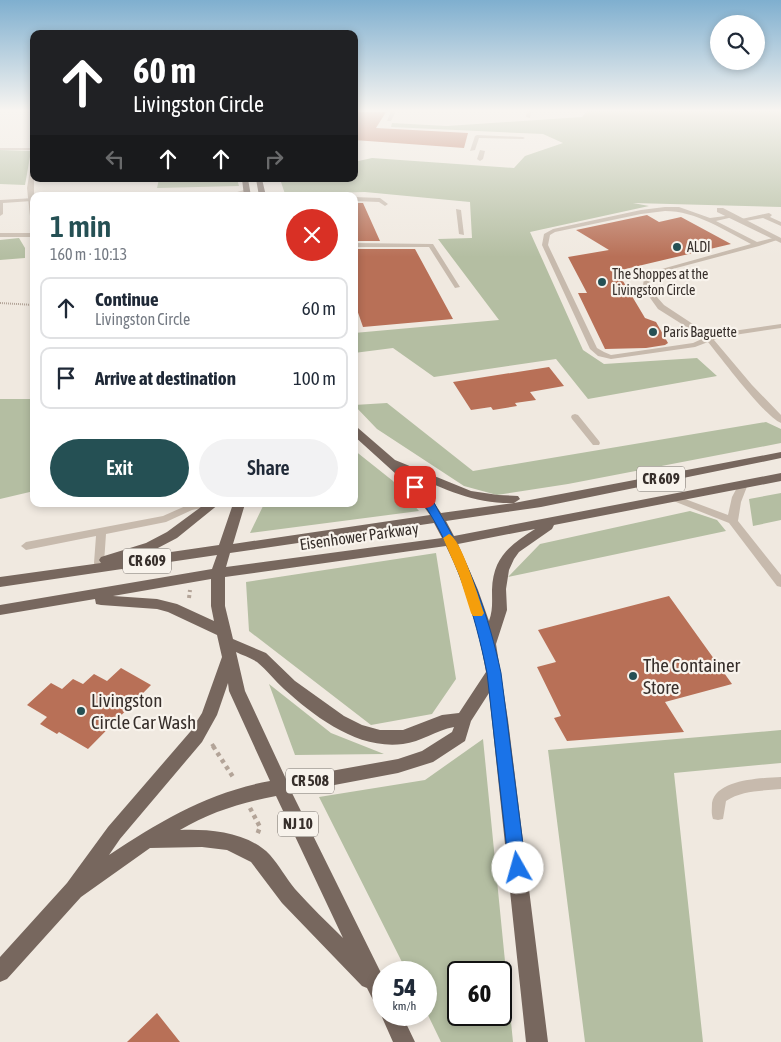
<!DOCTYPE html>
<html lang="en">
<head>
<meta charset="utf-8">
<style>
  body { margin:0; font-family:"Asap Condensed",sans-serif; background:#f2f2f3; color:#1f2937; height:100vh; display:flex; flex-direction:column; font-size:19px; white-space:nowrap }
  * { box-sizing:border-box; margin:0 }
  p { font-size:16px; color:#747a83 }
  .icon { flex:none; width:28px; height:28px; fill:none; stroke:currentColor; stroke-width:2; stroke-linecap:round; stroke-linejoin:round }
  .map { position:relative; flex:1; overflow:hidden }
  .side { position:absolute; left:30px; top:192px; width:328px; height:315px; display:flex; flex-direction:column; background:#fff; border-radius:10px; box-shadow:0 2px 8px #0003 }
  .side>* { flex:none }
  .guide { position:absolute; left:30px; top:30px; width:328px; height:152px; border-radius:10px; box-shadow:0 2px 8px #0003; background:#202124; color:#fff; overflow:hidden }
  .controls { position:absolute; left:710px; top:15px; display:grid; gap:10px }
  .controls a { display:grid; place-items:center; width:55px; height:55px; border-radius:50%; background:#fff; box-shadow:0 2px 8px #0003; font-size:25px }
  .speed { position:absolute; left:372px; top:961px; display:flex; gap:10px; font-size:25px; font-weight:700; text-align:center }
  .speed>* { display:grid; place-content:center; width:65px; height:65px; border-radius:50%; background:#fff; box-shadow:0 2px 8px #0003; line-height:1 }
  .speed small { font-size:12px; font-weight:400 }
  .speed .limit { border:2px solid #111; border-radius:8px; background:#fff; color:#111 }
  .pin { position:absolute; display:grid; place-items:center; width:42px; height:42px; color:#fff; margin:-21px; border-radius:10px; box-shadow:0 2px 8px #0006 }
  .me { position:absolute; width:55px; margin:-28px; rotate:353deg; stroke-linejoin:round; filter:drop-shadow(0 0 4px #0008) }
  .turn { display:flex; align-items:center; gap:18px; height:105px; padding:0 20px; font-size:22px }
  .turn .icon { width:65px; height:65px; stroke-width:2.5 }
  .turn b { display:block; font-size:35px; line-height:42px }
  .lanes { display:flex; align-items:center; height:48px; padding:0 20px; background:#0003; justify-content:center; gap:25px; direction:ltr }
  .lanes .off { opacity:.35 }
  .round { display:grid; place-items:center; flex:none; width:52px; height:52px; border-radius:26px; background:#f2f2f3 }
  .head { display:flex; align-items:center; justify-content:space-between; height:85px; padding:0 20px }
  h1 { font-size:30px; font-weight:600; line-height:38px; color:#255054 }
  .button { display:flex; gap:10px; margin-top:auto; padding:10px 20px }
  .button a { flex:1; height:58px; border-radius:30px; background:#255054; color:#fff; font-size:20px; font-weight:600; line-height:58px; text-align:center }
  .button a+a { background:#f2f2f3; color:#1f2937 }
  ul { padding:0; list-style:none }
  li { display:flex; align-items:center; gap:15px; height:62px; margin:0 10px 8px; padding:0 10px; border:2px solid #e0e1e3; border-radius:10px }
  li div { flex:1 }
  li b { display:block; font-size:19px }
  li em { font-style:normal }
  .map>svg:first-child { display:block }
  .green { fill:#b4bea2; fill-rule:evenodd }
  .building { fill:#b87057 }
  .lines { fill:none; stroke-linecap:round; stroke-linejoin:round }
  .path-far2 { stroke:#b3a498; stroke-width:2; stroke-dasharray:1 1; stroke-linecap:butt }
  .path-far1 { stroke:#b3a498; stroke-width:4; stroke-dasharray:3 3; stroke-linecap:butt }
  .path { stroke:#b3a498; stroke-width:4.5; stroke-dasharray:4 4; stroke-linecap:butt }
  .service { fill:#c7baad; fill-rule:evenodd }
  .minor { fill:#c7baad; fill-rule:evenodd }
  .primary { fill:#77675e; fill-rule:evenodd }
  .route { fill:#1a73e8; stroke:#114b97 }
  .slow { fill:#f59e0b }
  .poi-dot { fill:#255054; stroke:#f8f3ec; stroke-width:2 }
  .labels { text-anchor:middle; stroke-width:4.5; stroke-linejoin:round; paint-order:stroke }
  .far-poi-label { font-size:14px; fill:#372f2b; stroke:#f8f3ec; text-anchor:start }
  .shield { fill:#f8f3ec; stroke:#716a65; stroke-width:1 }
  .shield-label { font-size:15px; font-weight:bold; fill:#372f2b }
  .street-label { font-size:16px; fill:#372f2b; stroke:#f8f3ec }
  .near-poi-label { font-size:19px; fill:#372f2b; stroke:#f8f3ec; text-anchor:start }
</style>
</head>
<body>
<div class="map">
<svg width="781" height="1042" viewBox="0 0 781 1042">
  <rect width="100%" height="100%" fill="#f0e9e0"/>
  <path class="green" d="M587,111H781V207L633,203L649,206L530,232L583,350L604,364L697,358L717,376L588,399L556,359L434,377L393,348L354,353V333L499,320L438,239L472,238L470,202L365,192L285,194L280,179H354V162L372,158L514,168L525,156L563,143L543,134L391,127L392,123L447,126L582,117Z
    M0,150L31,151L25,185L0,184Z
    M159,179H237L239,186L157,188Z
    M19,238L25,248V258L0,260V240Z
    M0,399H34V491L0,499Z
    M387,403L473,471L766,422L781,429V443L568,484L497,495L464,486L377,429L354,405Z
    M354,450L393,481L419,511L250,533L264,504H354Z
    M781,493V520L753,526L749,499Z
    M690,511L717,520L726,531L508,577L540,544Z
    M436,553L456,679L432,714L371,725L249,631L246,582Z
    M269,684L331,733L384,754L295,755Z
    M781,730V763L674,773L703,1042H585L548,750Z
    M483,739L513,1042H441L426,1011V972H407L319,797L425,780ZM459,972H501V1015H459Z"/>
  <path class="building" d="M354,112H386L376,128L468,133L464,148L354,140Z
    M354,203H363L380,241H354Z
    M647,215L659,222L681,217L731,244L617,271L645,318L656,322L668,343L665,345L646,348L605,349L578,293H587L568,257L609,250L576,230Z
    M354,249H415L453,319L363,327L354,301Z
    M549,367L564,386L530,392L536,400L515,403L517,406L493,410L491,407L471,410L453,382Z
    M669,596L732,684L665,702L684,732L567,741L554,718L561,716L537,667L556,662L538,630Z
    M121,668L151,685L88,749L59,732L57,734L40,724L47,717L27,705L51,683L62,689L73,679L83,684L94,674L107,681Z
    M157,1013L180,1042H127Z"/>
  <g class="lines">
    <path class="path-far2" d="M0,303L34,305"/>
    <path class="path-far1" d="M189,598L190,590
      M212,744L214,747"/>
    <path class="path" d="M213,746L233,777
      M250,808L260,827L257,835"/>
    <path class="service" d="M391,111H396L391,121H387Z
      M527,111H531L530,118L526,117Z
      M477,135L523,137L525,138L523,139L479,138L475,150L470,151L475,136Z
      M0,148H34V150H0Z
      M480,150L485,151L483,159L480,161L477,159Z
      M247,189L250,191L249,192L233,196H224Z
      M354,197L380,198L388,204L385,206L379,202L354,201Z
      M34,198V200L32,201L3,203V214L0,216V200Z
      M665,207H679L710,218L733,215V217L716,221L757,242L777,237L780,239L759,246L650,275L649,288L664,305L711,336L719,333L781,324V328L721,337L714,340L752,385L781,415V423C765,417 721,358 708,342L695,347L611,359L598,356L590,349L542,245L544,234L553,229L641,210ZM665,211C696,211 724,230 751,244L644,274L643,288L658,309L704,338L693,343L611,355L604,352L597,348L548,245L550,235L555,232L641,214Z
      M456,209L461,210L464,235L459,234Z
      M769,213L772,215L770,217L781,222V226L763,218L740,222L737,220Z
      M0,233H34V237H0Z
      M354,243L433,244L460,287L455,288L429,247H354Z
      M575,414L578,415L599,441L600,443L599,445H593L572,419L571,417L572,415Z
      M743,481L748,484L741,502L738,521L781,575V587L777,586L729,523L671,500L669,498L671,496H677L728,515L732,497L740,482Z
      M190,504H213L211,506L192,510L166,522L106,534L104,563L103,566H95L94,563L96,536L26,550L21,546L26,542L163,516Z
      M781,777V789C762,791 742,790 726,801L723,819L718,820L713,819C711,813 712,809 712,803C716,779 762,778 781,777Z"/>
    <path class="minor" d="M34,162V218L30,216L27,188L31,164Z
      M717,208H723L781,238V243L717,212Z"/>
    <path class="primary" d="M242,179H248L251,196H244Z
      M256,179H262L266,196H259Z
      M354,427L358,428L395,460L471,491L498,495L518,496L520,499L514,503L781,452V458L541,507L446,521L454,536L781,473V481L554,525L552,529L519,552L514,559L509,570L506,589L507,610L496,644L508,720L548,1042H526L489,693L471,721L465,741L433,762L398,773L292,793L384,979V1015H402L415,1042H393L381,1015L382,1011L377,1008L367,988L362,986L282,903L251,862L227,850L202,847L150,848L81,897L7,979L0,982V957L67,883L108,827L190,732L202,713L222,657L217,635L168,612L157,609L101,605L96,604L95,599L0,615V605L212,569L217,555L0,587V577L101,563L99,560L101,557L146,543L167,532L205,504H219L177,538L156,549L123,559L219,545L233,504H245L233,544L430,515L407,484L354,436ZM411,474C445,490 476,504 514,503L441,513L424,488ZM434,523L442,538L226,567L230,553ZM535,529C510,545 493,557 492,590C492,602 493,610 489,621L478,590L458,544ZM446,546C466,586 479,629 486,672L459,713L442,715L403,730H380L362,725L344,716L295,681L266,653L233,639L225,606V577ZM211,579V606L214,621L177,604L157,599L113,596ZM236,652C242,655 251,658 257,662C267,670 275,681 284,689C315,717 358,750 403,744C421,742 436,730 454,727L452,732L422,751L398,759L286,779L245,691ZM228,683L229,691L270,781C209,792 160,821 109,855L120,839L202,742L217,715ZM276,796L343,938C327,922 310,906 295,889C286,878 279,865 270,855C248,832 210,829 180,830C210,812 243,802 276,796Z"/>
  </g>
  <linearGradient id="sky" x2="0" y2="1"><stop stop-color="#7fafcf"/><stop offset="0.43" stop-color="#f8f5f1"/><stop offset="1" stop-color="#f8f5f1" stop-opacity="0"/></linearGradient>
  <rect width="781" height="257" fill="url(#sky)"/>
  <path class="route" d="M415,483C427,486 434,503 439,512C469,562 489,616 501,673L526,868L524,873L518,876L512,873L509,868L487,673C475,614 456,552 422,501C419,496 414,492 410,487Z"/>
  <path class="slow" d="M449,534C461,538 479,599 484,613L482,616H473L471,613L459,575L443,538Z"/>
  <g class="poi-dot">
    <circle cx="677" cy="247" r="5"/>
    <circle cx="602" cy="282" r="5"/>
    <circle cx="653" cy="332" r="5"/>
    <circle cx="633" cy="676" r="5"/>
    <circle cx="81" cy="711" r="5"/>
  </g>
  <g class="labels">
    <g class="far-poi-label">
      <text x="687" y="252">ALDI</text>
      <text x="612" y="279">The Shoppes at the<tspan x="612" dy="16">Livingston Circle</tspan></text>
      <text x="663" y="337">Paris Baguette</text>
    </g>
    <g class="shield">
      <rect x="637" y="466.5" width="48" height="25" rx="4"/>
      <rect x="123" y="548.5" width="48" height="25" rx="4"/>
      <rect x="286" y="768.5" width="48" height="25" rx="4"/>
      <rect x="278" y="811.5" width="40" height="25" rx="4"/>
    </g>
    <g class="shield-label">
      <text x="661" y="484">CR 609</text>
      <text x="147" y="566">CR 609</text>
      <text x="310" y="786">CR 508</text>
      <text x="298" y="829">NJ 10</text>
    </g>
    <g class="street-label">
      <text transform="translate(359 536) rotate(-8)" y="6">Eisenhower Parkway</text>
    </g>
    <g class="near-poi-label">
      <text x="643" y="672">The Container<tspan x="643" dy="22">Store</tspan></text>
      <text x="91" y="707">Livingston<tspan x="91" dy="22">Circle Car Wash</tspan></text>
    </g>
  </g>
</svg>
<div class="controls">
<a><svg class="icon" aria-label="search" viewBox="0 0 24 24"><circle cx="10" cy="10" r="6"/><path d="M15 15l6 6"/></svg></a>
</div>
<div class="speed"><div>54<small>km/h</small></div><div class="limit">60</div></div>
<div class="pin" style="left:415px;top:487px;background:#d93025"><svg class="icon" aria-label="arrive" viewBox="0 0 24 24"><path d="M6 21V4h12l-3 4 3 4H6"/></svg></div>
<svg class="me" style="left:518px;top:868px" viewBox="-20 -20 40 40"><circle r="19" fill="#fff"/><path d="M0-13L10 11 0 6-10 11z" fill="#1a73e8"/></svg>
<div class="guide">
<div class="turn"><svg class="icon" aria-label="ahead" viewBox="0 0 24 24"><path d="M12 20V5M6 11l6-6 6 6"/></svg><div><b>60 m</b>Livingston Circle</div></div>
<div class="lanes"><svg class="icon off" aria-label="left" viewBox="0 0 24 24"><path d="M17 20v-9H6M10 6l-5 5 5 5"/></svg><svg class="icon" aria-label="ahead" viewBox="0 0 24 24"><path d="M12 20V5M6 11l6-6 6 6"/></svg><svg class="icon" aria-label="ahead" viewBox="0 0 24 24"><path d="M12 20V5M6 11l6-6 6 6"/></svg><svg class="icon off" aria-label="right" viewBox="0 0 24 24"><path d="M7 20v-9h11M14 6l5 5-5 5"/></svg></div>
</div>
<section class="side">
<div class="head"><div><h1>1 min</h1><p>160 m · 10:13</p></div><a class="round" style="background:#d93025;color:#fff"><svg class="icon" aria-label="close" viewBox="0 0 24 24"><path d="M6 6l12 12M18 6L6 18"/></svg></a></div>
<ul>
<li><svg class="icon" aria-label="ahead" viewBox="0 0 24 24"><path d="M12 20V5M6 11l6-6 6 6"/></svg><div><b>Continue</b><p>Livingston Circle</p></div><em>60 m</em></li>
<li><svg class="icon" aria-label="arrive" viewBox="0 0 24 24"><path d="M6 21V4h12l-3 4 3 4H6"/></svg><div><b>Arrive at destination</b></div><em>100 m</em></li>
</ul>
<div class="button"><a>Exit</a><a>Share</a></div>
</section>
</div>
</body>
</html>
